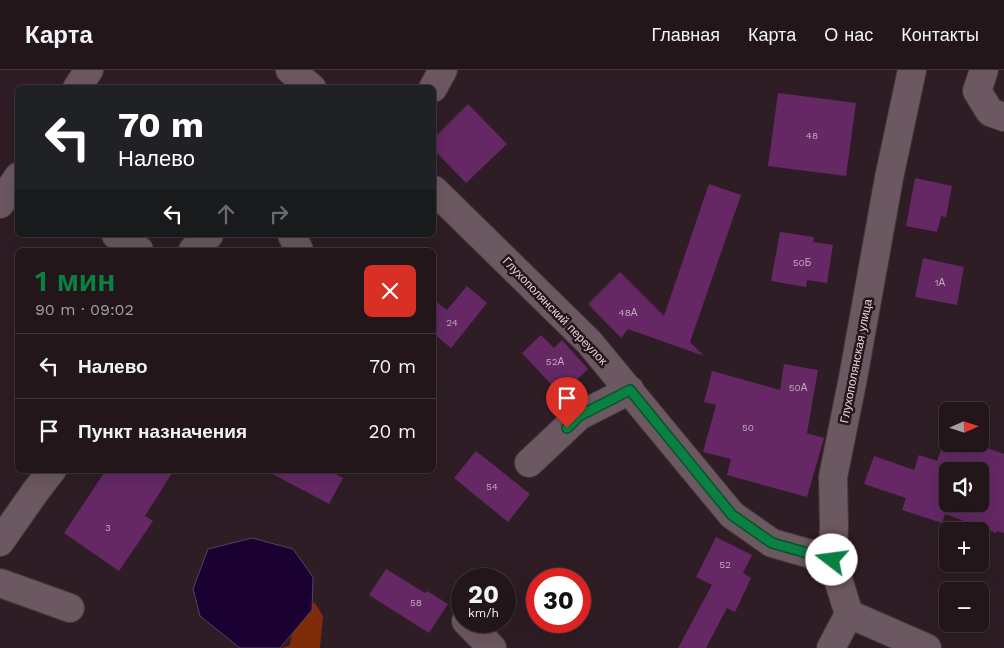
<!DOCTYPE html>
<html lang="ru">
<head>
<meta charset="utf-8">
<style>
  body { margin:0; font-family:"Work Sans",sans-serif; background:#2a1f24; color:#f1f3f6; height:100vh; display:flex; flex-direction:column; font-size:19px; white-space:nowrap }
  * { box-sizing:border-box; margin:0 }
  p { font-size:16px; color:#a29fa3 }
  .icon { flex:none; width:28px; height:28px; fill:none; stroke:currentColor; stroke-width:2; stroke-linecap:round; stroke-linejoin:round }
  .map { position:relative; flex:1; overflow:hidden }
  .side { position:absolute; left:15px; top:178px; width:421px; height:225px; display:flex; flex-direction:column; background:#22161b; border-radius:8px; box-shadow:0 5px 20px #0002,0 0 0 1px #3f353a }
  .side>* { flex:none }
  .top-card { position:absolute; left:15px; top:15px; width:421px; height:152px; border-radius:8px; box-shadow:0 5px 20px #0002,0 0 0 1px #3f353a; background:#202124; color:#fff; overflow:hidden }
  .needle { width:32px; rotate:87deg }
  .tools { position:absolute; left:939px; top:332px; display:grid; gap:10px }
  .tools a { display:grid; place-items:center; width:50px; height:50px; border-radius:8px; background:#22161b; box-shadow:0 5px 20px #0002,0 0 0 1px #3f353a; font-size:25px }
  .speed { position:absolute; left:451px; top:498px; display:flex; gap:10px; font-size:25px; font-weight:700; text-align:center }
  .speed>* { display:grid; place-content:center; width:65px; height:65px; border-radius:50%; background:#22161b; box-shadow:0 5px 20px #0002,0 0 0 1px #3f353a; line-height:1 }
  .speed small { font-size:12px; font-weight:400 }
  .speed .limit { border:8px solid #d22; background:#fff; color:#111 }
  .pin { position:absolute; display:grid; place-items:center; width:42px; height:42px; color:#fff; margin:-51px -21px; border-radius:50% 50% 50% 0; rotate:-45deg; box-shadow:0 0 5px #0007 }
  .pin .icon { rotate:45deg }
  .me { position:absolute; width:55px; margin:-28px; rotate:285deg; stroke-linejoin:round; filter:drop-shadow(0 0 4px #0008) }
  .turn { display:flex; align-items:center; gap:18px; height:105px; padding:0 20px; font-size:22px }
  .turn .icon { width:65px; height:65px; stroke-width:2.5 }
  .turn b { display:block; font-size:35px; line-height:42px }
  .lanes { display:flex; align-items:center; height:48px; padding:0 20px; background:#0003; justify-content:center; gap:25px; direction:ltr }
  .lanes .off { opacity:.35 }
  .round { display:grid; place-items:center; flex:none; width:52px; height:52px; border-radius:8px; background:#2a1f24 }
  .overview { display:flex; align-items:center; justify-content:space-between; height:85px; padding:0 20px }
  h1 { font-size:30px; font-weight:600; line-height:38px; color:#0b8043 }
  ul { padding:0; list-style:none }
  li { display:flex; align-items:center; gap:15px; height:65px; padding:0 20px; border-top:1px solid #3f353a }
  li div { flex:1 }
  li b { display:block; font-size:19px }
  li em { font-style:normal }
  header { display:flex; align-items:center; gap:30px; box-sizing:border-box; height:70px; padding:0 25px; background:#22161b; border-bottom:1px solid #3f353a }
  header strong { font-size:24px }
  nav { display:flex; gap:28px; margin-inline-start:auto; font-size:18px }
  .map>svg:first-child { display:block }
  .forest { fill:#7e2c0a }
  .water { fill:#1b0032; stroke:#564064 }
  .building { fill:#652865; fill-rule:evenodd }
  .lines { fill:none; stroke-linecap:round; stroke-linejoin:round }
  .minor-casing { stroke:#46383e; stroke-width:30 }
  .minor { stroke:#6c5860; stroke-width:28 }
  .route-casing { stroke:#07532c; stroke-width:12 }
  .route { stroke:#0b8043; stroke-width:9 }
  .labels { text-anchor:middle; stroke-width:5; stroke-linejoin:round; paint-order:stroke }
  .number-label { font-size:10px; fill:#c1a9bb }
  .street-label { font-size:12px; fill:#e0d4d8; stroke:#24141b }
</style>
</head>
<body>
<header>
<strong>Карта</strong>
<nav><a>Главная</a><a>Карта</a><a>О нас</a><a>Контакты</a></nav>
</header>
<div class="map">
<svg width="1004" height="578" viewBox="0 0 1004 578">
  <rect width="100%" height="100%" fill="#2e1d24"/>
  <path class="forest" d="M315,533L323,546L320,578H282L290,575L296,537Z"/>
  <path class="water" d="M252,468L293,479L313,507L312,540L280,578H240L200,546L193,519L208,479Z"/>
  <path class="building" d="M778,23L856,33L846,106L768,96Z
    M468,34L507,74L466,113L434,80V68Z
    M915,108L952,116L946,147L941,146L937,162L906,156Z
    M709,114L741,125L690,272L704,286L628,259L621,268L588,234L620,202L664,246Z
    M780,162L814,167L813,172L833,175L827,213L807,210L806,217L771,211Z
    M923,188L964,197L957,235L915,227Z
    M467,216L487,233L451,278L434,264V230L447,240Z
    M541,265L554,278L562,270L588,299L561,325L522,283Z
    M784,294L818,300L807,363L824,368L807,427L727,405L731,389L703,382L716,335L704,332L712,301L780,320Z
    M943,374H977L1004,384V463L997,461L996,463L945,444L942,453L902,440L906,428L864,414L874,386L914,400L919,385L937,391ZM948,401H980V434H948Z
    M476,381L530,424L508,452L454,408Z
    M106,400H174L145,446L153,451L119,501L64,463Z
    M265,400H328L343,408L329,434Z
    M716,467L752,485L743,503L751,508L735,542L727,538L706,578H678L712,515L696,507Z
    M386,499L425,523L427,521L448,534L429,563L369,525Z"/>
  <g class="lines">
    <defs>
      <path id="minor" d="M290,0L312,18
        M984,0L977,21L990,42L1004,47
        M77,18L89,0
        M433,18L443,0
        M434,120L589,272L732,445L772,473L832,490
        M0,134L18,107
        M116,165L139,180
        M292,165L299,180
        M193,180L209,165
        M529,393L579,346L630,320
        M0,472L35,422L52,400
        M0,513L70,538
        M849,544L927,578
        M466,551L492,578
        M831,578L849,544L832,490L834,457L833,407L853,308L889,108L912,0"/>
    </defs>
    <use href="#minor" class="minor-casing"/>
    <use href="#minor" class="minor"/>
  </g>
  <g class="lines">
    <defs>
      <path id="route" d="M567,358L579,346L630,320L732,445L772,473L832,490"/>
    </defs>
    <use href="#route" class="route-casing"/>
    <use href="#route" class="route"/>
  </g>
  <g class="labels">
    <g class="number-label">
      <text x="812" y="69">48</text>
      <text x="802" y="196">50Б</text>
      <text x="940" y="216">1А</text>
      <text x="628" y="246">48А</text>
      <text x="452" y="256">24</text>
      <text x="555" y="295">52А</text>
      <text x="798" y="321">50А</text>
      <text x="748" y="361">50</text>
      <text x="492" y="420">54</text>
      <text x="108" y="461">3</text>
      <text x="725" y="498">52</text>
      <text x="416" y="536">58</text>
    </g>
    <g class="street-label">
      <text transform="translate(555 241) rotate(46)" y="4">Глухополянский переулок</text>
      <text transform="translate(856 291) rotate(-79)" y="4">Глухополянская улица</text>
    </g>
  </g>
</svg>
<div class="tools">
<a><svg class="needle" viewBox="-14 -14 28 28"><path d="M0-13l5 13h-10z" fill="#e53935"/><path d="M0 13l5-13h-10z" fill="#a29fa3"/></svg></a>
<a><svg class="icon" aria-label="sound" viewBox="0 0 24 24"><path d="M4 9h4l5-4v14l-5-4H4zM17 9q2 3 0 6"/></svg></a>
<a>+</a>
<a>−</a>
</div>
<div class="speed"><div>20<small>km/h</small></div><div class="limit">30</div></div>
<div class="pin" style="left:567px;top:358px;background:#d93025"><svg class="icon" aria-label="arrive" viewBox="0 0 24 24"><path d="M6 21V4h12l-3 4 3 4H6"/></svg></div>
<svg class="me" style="left:832px;top:490px" viewBox="-20 -20 40 40"><circle r="19" fill="#fff"/><path d="M0-13L10 11 0 6-10 11z" fill="#0b8043"/></svg>
<div class="top-card">
<div class="turn"><svg class="icon" aria-label="left" viewBox="0 0 24 24"><path d="M17 20v-9H6M10 6l-5 5 5 5"/></svg><div><b>70 m</b>Налево</div></div>
<div class="lanes"><svg class="icon" aria-label="left" viewBox="0 0 24 24"><path d="M17 20v-9H6M10 6l-5 5 5 5"/></svg><svg class="icon off" aria-label="ahead" viewBox="0 0 24 24"><path d="M12 20V5M6 11l6-6 6 6"/></svg><svg class="icon off" aria-label="right" viewBox="0 0 24 24"><path d="M7 20v-9h11M14 6l5 5-5 5"/></svg></div>
</div>
<section class="side">
<div class="overview"><div><h1>1 мин</h1><p>90 m · 09:02</p></div><a class="round" style="background:#d93025;color:#fff"><svg class="icon" aria-label="close" viewBox="0 0 24 24"><path d="M6 6l12 12M18 6L6 18"/></svg></a></div>
<ul>
<li><svg class="icon" aria-label="left" viewBox="0 0 24 24"><path d="M17 20v-9H6M10 6l-5 5 5 5"/></svg><div><b>Налево</b></div><em>70 m</em></li>
<li><svg class="icon" aria-label="arrive" viewBox="0 0 24 24"><path d="M6 21V4h12l-3 4 3 4H6"/></svg><div><b>Пункт назначения</b></div><em>20 m</em></li>
</ul>
</section>
</div>
</body>
</html>
